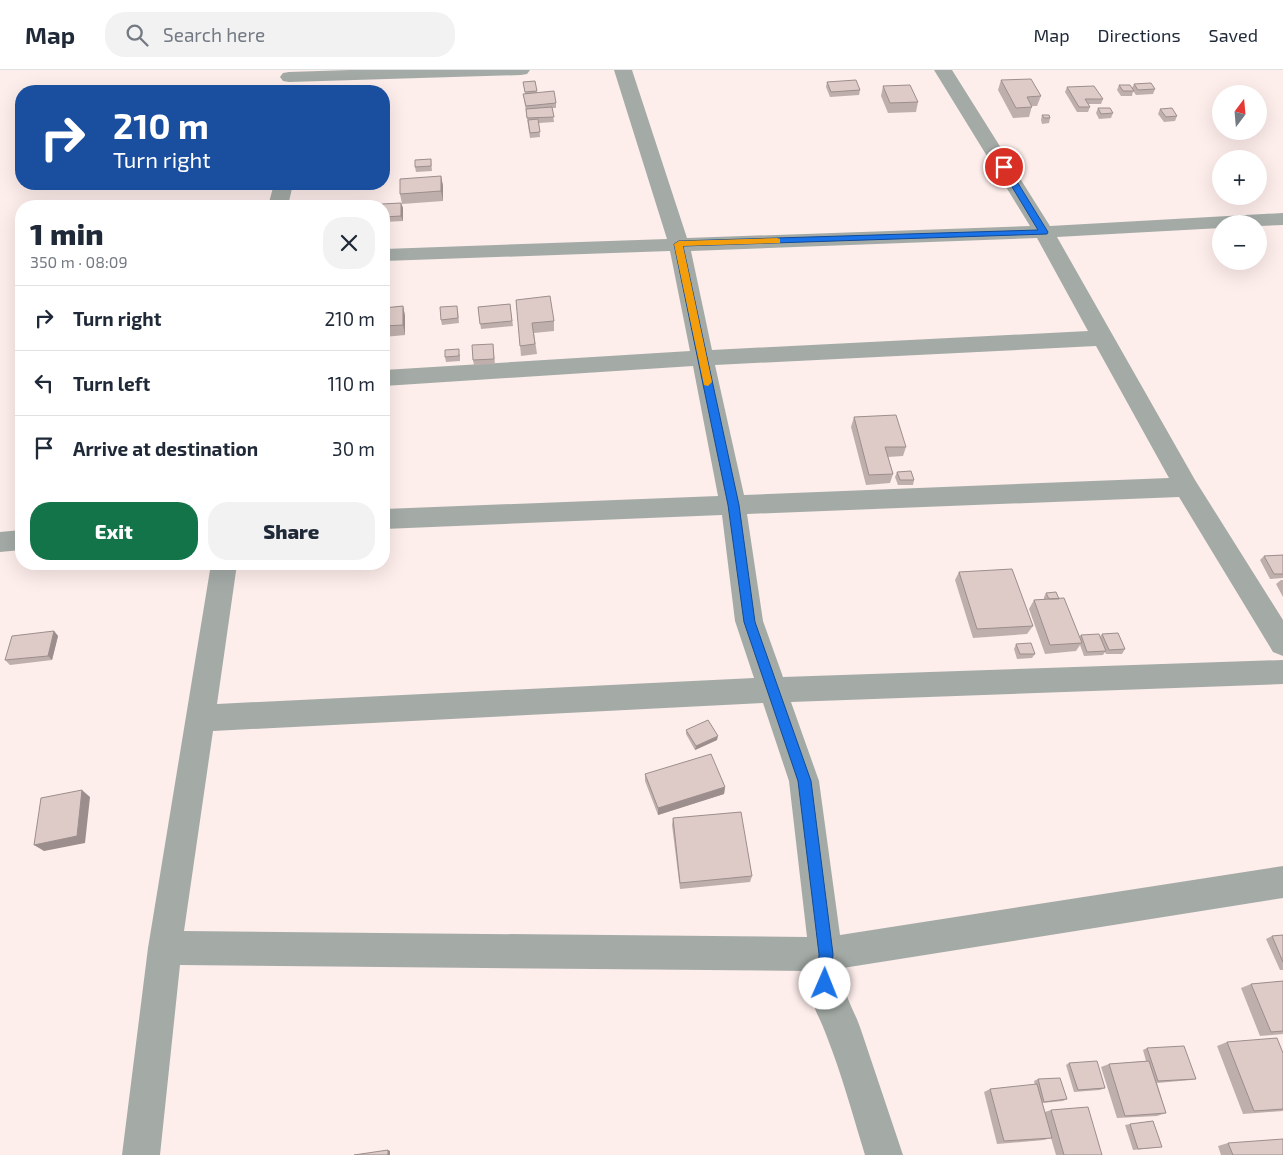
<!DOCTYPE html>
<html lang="en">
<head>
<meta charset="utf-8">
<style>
  body { margin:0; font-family:"Exo 2",sans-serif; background:#f2f2f3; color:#1f2937; height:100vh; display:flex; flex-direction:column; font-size:19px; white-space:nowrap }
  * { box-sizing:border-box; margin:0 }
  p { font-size:16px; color:#747a83 }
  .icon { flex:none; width:28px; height:28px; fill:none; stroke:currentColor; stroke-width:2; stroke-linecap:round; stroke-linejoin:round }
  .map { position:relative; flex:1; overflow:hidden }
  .panel { position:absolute; left:15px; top:130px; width:375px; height:370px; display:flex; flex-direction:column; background:#fff; border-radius:20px; box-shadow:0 5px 20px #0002 }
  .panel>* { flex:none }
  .guide { position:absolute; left:15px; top:15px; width:375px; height:105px; border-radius:20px; box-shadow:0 5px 20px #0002; background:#1a4fa0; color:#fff; overflow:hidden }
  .needle { width:32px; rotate:16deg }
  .fabs { position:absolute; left:1212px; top:15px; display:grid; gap:10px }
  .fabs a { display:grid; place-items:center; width:55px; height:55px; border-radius:50%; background:#fff; box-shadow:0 5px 20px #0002; font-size:25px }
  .pin { position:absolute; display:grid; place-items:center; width:42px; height:42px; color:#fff; margin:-21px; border:2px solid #fff; border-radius:50%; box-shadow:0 1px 5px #0007 }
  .me { position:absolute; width:55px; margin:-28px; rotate:1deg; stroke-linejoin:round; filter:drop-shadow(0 0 4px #0008) }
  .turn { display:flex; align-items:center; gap:18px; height:105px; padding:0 15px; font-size:22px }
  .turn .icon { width:65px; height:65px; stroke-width:2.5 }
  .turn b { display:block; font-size:35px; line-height:42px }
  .round { display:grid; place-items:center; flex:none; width:52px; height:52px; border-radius:20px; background:#f2f2f3 }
  .head { display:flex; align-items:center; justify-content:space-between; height:85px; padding:0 15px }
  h1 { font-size:30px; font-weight:800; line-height:38px }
  .primary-button { display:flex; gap:10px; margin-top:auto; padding:10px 15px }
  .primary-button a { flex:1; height:58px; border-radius:20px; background:#147449; color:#fff; font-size:20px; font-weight:800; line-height:58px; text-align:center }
  .primary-button a+a { background:#f2f2f3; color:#1f2937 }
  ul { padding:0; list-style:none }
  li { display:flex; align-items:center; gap:15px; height:65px; padding:0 15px; border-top:1px solid #e0e1e3 }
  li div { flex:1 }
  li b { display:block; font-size:19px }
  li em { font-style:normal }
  header { display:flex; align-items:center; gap:30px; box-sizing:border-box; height:70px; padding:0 25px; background:#fff; border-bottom:1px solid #e0e1e3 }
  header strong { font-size:24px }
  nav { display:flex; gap:28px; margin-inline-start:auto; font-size:18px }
  .search { width:350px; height:45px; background:#f2f2f3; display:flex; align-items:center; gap:12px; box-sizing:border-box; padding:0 18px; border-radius:20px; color:#747a83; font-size:19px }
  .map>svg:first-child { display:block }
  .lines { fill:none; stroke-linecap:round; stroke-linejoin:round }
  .minor { fill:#a4aba7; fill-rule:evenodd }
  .wall { fill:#bfafac }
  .shaded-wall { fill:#9b8e8c }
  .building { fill:#decbc8; stroke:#9b8e8c }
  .route { fill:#1a73e8; stroke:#114b97 }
  .slow { fill:#f59e0b }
</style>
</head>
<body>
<header>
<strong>Map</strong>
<div class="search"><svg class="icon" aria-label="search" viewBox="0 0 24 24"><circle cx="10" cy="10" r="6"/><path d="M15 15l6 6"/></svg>Search here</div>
<nav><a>Map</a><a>Directions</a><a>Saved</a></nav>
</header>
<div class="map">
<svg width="1283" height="1085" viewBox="0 0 1283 1085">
  <rect width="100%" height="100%" fill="#fdedeb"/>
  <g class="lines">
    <path class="minor" d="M350,0H530L527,4L521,5L289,12L283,11L280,7L283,3L289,2Z
      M614,0H632L687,168L1030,156L934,0H952L1050,156L1283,143V155L1259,156V154H1221V158L1057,167L1195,410L1283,550V586L1273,582L1179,427L747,444L763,551L783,607L1283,590V614L791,632L819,711L840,865L1283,796V828L843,898C842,925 853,936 861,960C875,1002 889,1043 903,1085H865C853,1046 842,1005 827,967C818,942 807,930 808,901L180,895L160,1085H122L148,878L211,494H237L217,634L754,608L735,551L722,445L384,459V439L718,426L693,296L384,316V300L690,281L670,181L384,191V179L667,169ZM1037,168L1088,261L712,280L691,181ZM1096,276L1169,408L744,425L715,295ZM763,633L789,711L807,867L184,861L213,661Z
      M274,114H293L288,136H268Z
      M21,460V480L0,482V462Z"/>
  </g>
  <path class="wall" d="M1001,10L1041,26L1037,36H1032L1029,47L1013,48L998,20Z
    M535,11L537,23L556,33V38H552L554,52L539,53L540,67L530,68L524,29L523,24H525L523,12Z
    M827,12L860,20L859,25L830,27L826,17Z
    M1134,14L1155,19L1153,24L1136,25L1133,21L1132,26H1121L1117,20L1119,15L1132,18Z
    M883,16L918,32L916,42L888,43L881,26Z
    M1067,17L1103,29L1101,34H1088L1090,37L1088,42H1077L1065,22Z
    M1098,38L1113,43L1111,48L1099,49L1096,43Z
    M1160,39L1177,46L1175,51L1164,52L1158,44Z
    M1042,45L1050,48L1049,53L1042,54L1041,50Z
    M431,89L432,101L416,102L415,97Z
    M441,106L443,116V131L402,134L400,124Z
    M401,133L403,138V151L384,152V136Z
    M516,230L554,251V261L534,263L537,284L521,286Z
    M510,234L513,256L481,259L478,237Z
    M403,236L405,246V265L384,267V238Z
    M458,241L459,253L442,255L441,250Z
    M493,274L495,294L474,295L473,290Z
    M460,284V291L446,292L445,287Z
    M854,347L906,377L903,386L888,387L893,404L890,413L866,415L851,357Z
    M897,402L914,410L913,415H898L895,407Z
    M1283,485V508L1270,509L1260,490L1264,486Z
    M959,502L1033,556L1027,564L973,568L955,510Z
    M1281,510H1283V527L1276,514Z
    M1046,523L1059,529L1079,567L1081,565L1100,567L1102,564L1125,579L1122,584H1106L1105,582L1103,585L1084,586L1080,575L1076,581L1045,584L1029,539L1034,530L1044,529V527Z
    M54,561L58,566L52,590L10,595L5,590Z
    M1016,574L1035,584L1032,588L1017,589L1014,579Z
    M686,660L717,670L695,680L686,664Z
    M645,704L725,717L724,724L658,745L645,711Z
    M673,748L752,806L750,812L680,819L672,755Z
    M1283,865V900H1280L1266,869L1272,866Z
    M1283,911V964L1260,966L1241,918L1251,914Z
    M1227,972L1283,983V1041L1243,1044L1217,976Z
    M1147,978L1196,1009L1191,1010L1157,1013L1166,1043L1157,1046L1117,1048L1101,997L1109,994L1146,991L1143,980Z
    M1069,993L1105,1018L1100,1020L1074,1022L1066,995Z
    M1038,1009L1067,1029L1063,1031L1042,1033L1045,1042L1051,1040L1102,1085H1056L1051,1068L1044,1070L997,1074L984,1022L990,1019L1035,1015L1034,1011Z
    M1130,1054L1162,1077L1133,1080L1125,1055Z
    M1228,1073L1283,1085H1221L1218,1076Z"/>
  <path class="shaded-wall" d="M441,106L443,116V131L441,121Z
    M401,133L403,138V151L401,146Z
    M385,159L386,164V176L385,171Z
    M403,236L405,246V265L403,255Z
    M54,561L58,566L52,590L48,586Z
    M718,666L717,670L695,680L696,676Z
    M725,717L724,724L658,745V738Z
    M82,720L90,727L85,773L44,781L34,775Z
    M388,1080L390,1081V1085H388Z"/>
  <path class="building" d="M1031,9L1041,26L1027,27L1032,37L1016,38L1001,10Z
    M856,10L860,20L831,22L827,12Z
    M535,11L537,21L525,22L523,12Z
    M1151,13L1155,19L1138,20L1134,14Z
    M910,15L918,32L890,33L883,16Z
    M1119,15H1130L1134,21H1123Z
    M1094,16L1103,29H1085L1090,37H1079L1067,17Z
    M554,21L556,33L526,36L523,24Z
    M552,37L554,47L527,48L526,39Z
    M1098,38H1110L1113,43L1101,44Z
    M1172,38L1177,46L1166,47L1160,39Z
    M1042,45H1049L1050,48H1044Z
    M538,49L540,62L530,63L528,50Z
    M431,89V96L415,97V90Z
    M441,106V121L400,124V109Z
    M401,133V146L384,147V136H363V135Z
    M384,159H385V171H384Z
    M550,226L554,251L532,253L535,274L520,276L516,230Z
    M510,234L512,251L480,254L478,237Z
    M403,236V255L384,256V238Z
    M457,236L458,248L441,250L440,237Z
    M493,274L494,289L473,290L472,275Z
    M459,279V286L445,287V280Z
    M896,345L906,377H885L893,404L869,405L854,347Z
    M911,401L914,410H900L897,402Z
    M1283,485V504H1274L1264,486Z
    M1012,499L1033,556L977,559L959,502Z
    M1056,522L1059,529H1049L1046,523Z
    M1064,528L1082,573L1050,575L1034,530Z
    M54,561L48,586L5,590L12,566Z
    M1118,563L1125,579L1109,580L1102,564Z
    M1099,564L1106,581L1087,582L1081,565Z
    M1031,573L1035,584H1020L1016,574Z
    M708,650L718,666L696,676L686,660Z
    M711,684L725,717L658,738L645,704Z
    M82,720L77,766L34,775L41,728Z
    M741,742L752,806L680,813L673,748Z
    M1283,865V892L1272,866Z
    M1283,911V961L1271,962L1251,914Z
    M1277,968L1283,983V1039L1254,1041L1227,972Z
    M1184,976L1196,1009L1158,1011L1147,978Z
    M1097,991L1105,1018L1078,1020L1069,993Z
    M1149,991L1166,1043L1125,1046L1109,994Z
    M1060,1008L1067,1029L1044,1032L1038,1009Z
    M1037,1014L1052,1068L1004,1071L990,1019Z
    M1088,1037L1102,1085H1064L1051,1040Z
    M1153,1051L1162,1077L1138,1079L1130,1054Z
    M1283,1069V1085H1233L1228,1073Z
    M388,1080V1085H354Z"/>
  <path class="route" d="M1004,95L1008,97L1048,162L1047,164L683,176L739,435L755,552L811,711L833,884L830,919L825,921L820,919L818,914L819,884L798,711L744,552L728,435L674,174L679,171L1038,160L1000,97Z"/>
  <path class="slow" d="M777,168L780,169V173L683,176L712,312L708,316L704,315L674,174L679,171Z"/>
</svg>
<div class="fabs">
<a><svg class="needle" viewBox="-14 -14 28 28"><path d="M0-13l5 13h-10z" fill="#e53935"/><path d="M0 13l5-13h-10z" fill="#747a83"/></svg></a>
<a>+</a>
<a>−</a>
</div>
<div class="pin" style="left:1004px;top:97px;background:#d93025"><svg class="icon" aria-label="arrive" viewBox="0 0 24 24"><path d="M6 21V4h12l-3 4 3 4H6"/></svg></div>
<svg class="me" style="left:825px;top:914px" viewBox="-20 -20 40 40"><circle r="19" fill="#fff"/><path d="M0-13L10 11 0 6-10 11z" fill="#1a73e8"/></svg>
<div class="guide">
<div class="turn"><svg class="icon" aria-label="right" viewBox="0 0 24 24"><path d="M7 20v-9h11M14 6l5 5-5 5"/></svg><div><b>210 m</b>Turn right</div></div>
</div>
<section class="panel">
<div class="head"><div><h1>1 min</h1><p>350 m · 08:09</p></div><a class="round"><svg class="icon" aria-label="close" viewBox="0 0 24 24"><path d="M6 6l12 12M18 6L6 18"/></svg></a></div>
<ul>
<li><svg class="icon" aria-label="right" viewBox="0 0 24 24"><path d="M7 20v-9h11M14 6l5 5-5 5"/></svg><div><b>Turn right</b></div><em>210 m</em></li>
<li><svg class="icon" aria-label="left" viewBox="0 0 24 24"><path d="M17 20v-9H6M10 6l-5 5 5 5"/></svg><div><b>Turn left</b></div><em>110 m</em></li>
<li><svg class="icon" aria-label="arrive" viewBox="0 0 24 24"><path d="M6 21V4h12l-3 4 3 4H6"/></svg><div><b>Arrive at destination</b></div><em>30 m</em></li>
</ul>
<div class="primary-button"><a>Exit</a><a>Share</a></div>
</section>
</div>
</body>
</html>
